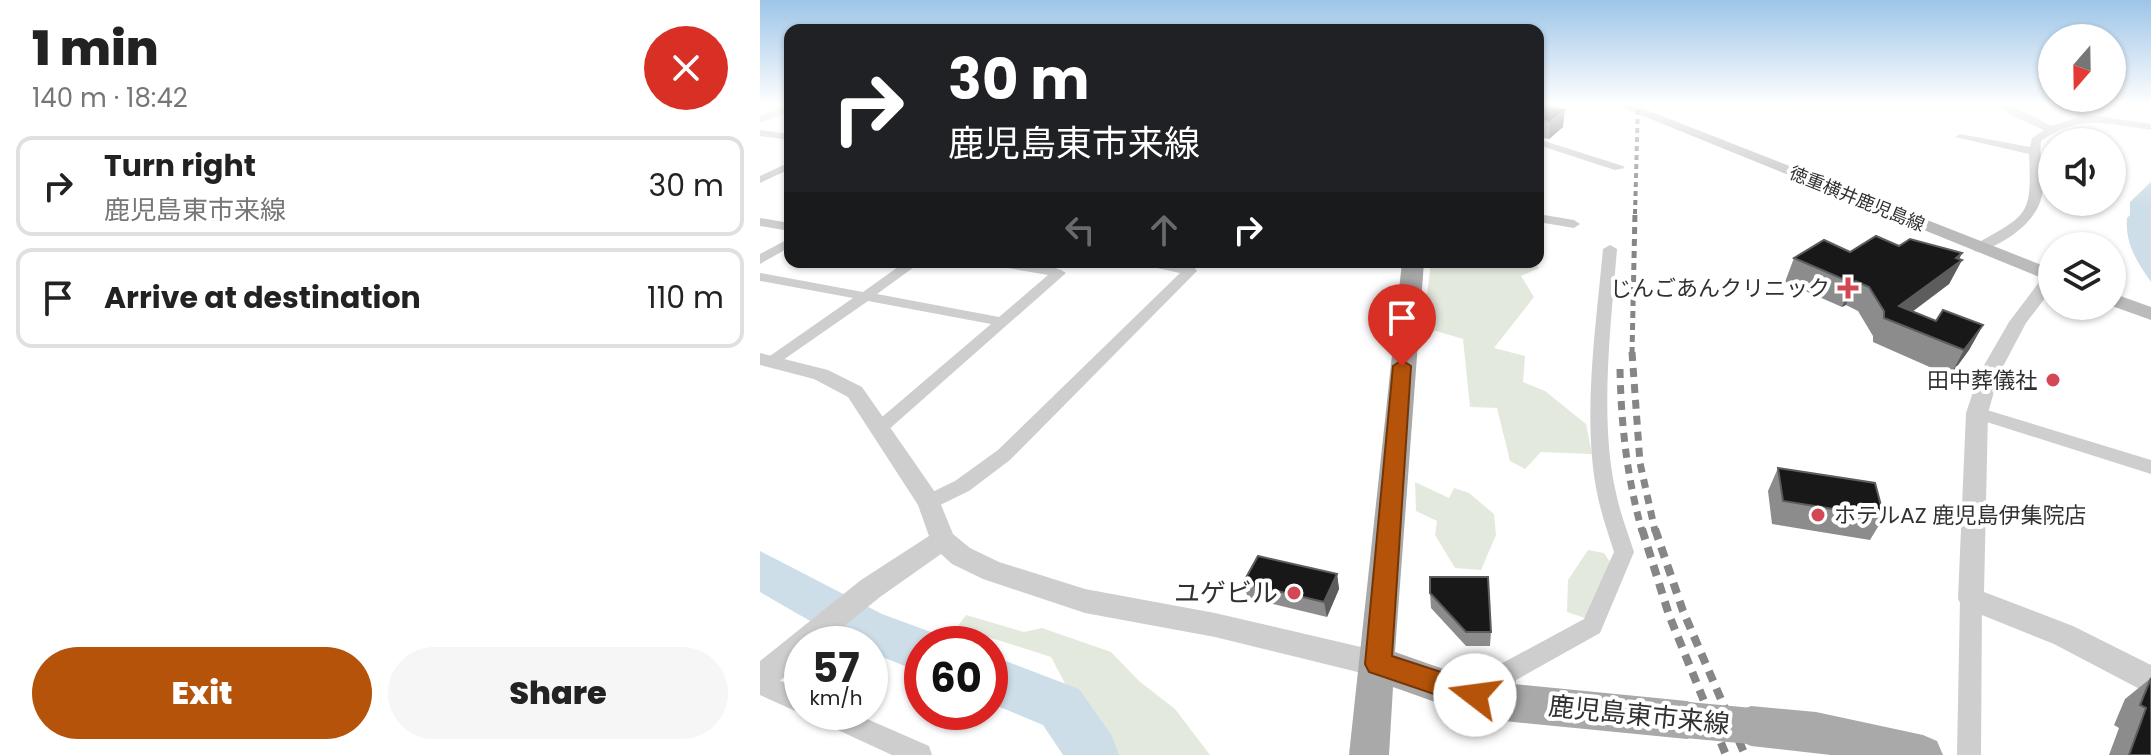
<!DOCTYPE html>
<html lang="en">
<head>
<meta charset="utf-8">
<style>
  body { margin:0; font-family:Poppins,"Noto Sans JP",sans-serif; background:#f6f6f6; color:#222; height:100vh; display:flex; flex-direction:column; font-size:30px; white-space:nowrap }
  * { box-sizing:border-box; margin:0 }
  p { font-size:26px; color:#767676 }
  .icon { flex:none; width:44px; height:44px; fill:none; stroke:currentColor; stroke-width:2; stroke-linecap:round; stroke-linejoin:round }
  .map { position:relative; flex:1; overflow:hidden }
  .drawer { display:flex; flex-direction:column; background:#fff; width:760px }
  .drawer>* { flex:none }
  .top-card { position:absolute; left:24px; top:24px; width:760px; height:244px; border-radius:16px; box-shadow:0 2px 6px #0004; background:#202124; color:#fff; overflow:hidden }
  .needle { width:52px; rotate:200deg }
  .buttons { position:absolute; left:1278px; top:24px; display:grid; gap:16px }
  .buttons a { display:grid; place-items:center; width:88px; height:88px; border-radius:50%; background:#fff; box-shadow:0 2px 6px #0004; font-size:40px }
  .speed { position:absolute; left:24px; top:626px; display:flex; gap:16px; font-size:40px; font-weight:700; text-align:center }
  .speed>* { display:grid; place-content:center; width:104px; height:104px; border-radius:50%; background:#fff; box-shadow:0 2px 6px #0004; line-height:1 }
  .speed small { font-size:20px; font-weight:400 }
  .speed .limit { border:12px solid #d22; background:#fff; color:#111 }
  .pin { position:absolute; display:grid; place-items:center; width:68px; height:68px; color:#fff; margin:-82px -34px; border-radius:50% 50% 50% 0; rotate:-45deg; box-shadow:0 0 8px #0007 }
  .pin .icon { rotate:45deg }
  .me { position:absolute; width:88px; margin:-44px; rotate:285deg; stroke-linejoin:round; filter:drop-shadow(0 0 6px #0008) }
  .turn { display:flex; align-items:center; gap:28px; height:168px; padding:0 32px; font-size:36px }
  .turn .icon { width:104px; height:104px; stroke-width:2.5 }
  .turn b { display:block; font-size:56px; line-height:68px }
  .lanes { display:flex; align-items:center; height:76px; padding:0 32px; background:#0003; justify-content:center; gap:40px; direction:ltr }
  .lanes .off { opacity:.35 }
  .round { display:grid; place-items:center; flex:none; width:84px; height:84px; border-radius:42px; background:#f6f6f6 }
  .headline { display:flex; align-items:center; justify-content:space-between; height:136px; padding:0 32px }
  h1 { font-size:48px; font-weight:800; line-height:60px }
  .button { display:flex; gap:16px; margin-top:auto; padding:16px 32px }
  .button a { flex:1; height:92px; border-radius:48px; background:#b45309; color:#fff; font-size:32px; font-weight:800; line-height:92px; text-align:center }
  .button a+a { background:#f6f6f6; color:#222 }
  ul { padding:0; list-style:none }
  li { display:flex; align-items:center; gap:24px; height:100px; margin:0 16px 12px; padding:0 16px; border:4px solid #e0e0e0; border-radius:16px }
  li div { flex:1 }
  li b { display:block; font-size:30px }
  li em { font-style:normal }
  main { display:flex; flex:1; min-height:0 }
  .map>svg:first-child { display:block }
  .green { fill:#e4e9de }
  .water { fill:#cddee8 }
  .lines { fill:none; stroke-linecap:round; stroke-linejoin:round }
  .river { fill:#cddee8; fill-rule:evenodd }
  .minor { fill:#cecece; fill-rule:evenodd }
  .tertiary { fill:#cecece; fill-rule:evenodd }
  .secondary { fill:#bbb; fill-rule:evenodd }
  .primary { fill:#a9a9a9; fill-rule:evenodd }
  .rail-far3 { stroke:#868686; stroke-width:4; stroke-dasharray:5 4; stroke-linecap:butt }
  .rail-far2 { stroke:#868686; stroke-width:5; stroke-dasharray:7 5; stroke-linecap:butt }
  .rail-far1 { stroke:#868686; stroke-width:7; stroke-dasharray:9 7; stroke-linecap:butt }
  .rail { stroke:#868686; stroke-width:8; stroke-dasharray:11 8; stroke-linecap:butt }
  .primary-bridge { stroke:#a9a9a9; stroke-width:36 }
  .wall { fill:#8c8c8c }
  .shaded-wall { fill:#5d5d5d }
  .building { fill:#181818; stroke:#5d5d5d; stroke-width:2 }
  .route { fill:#b45309; stroke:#753606; stroke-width:2 }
  .poi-dot { fill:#d24955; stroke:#fff; stroke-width:3 }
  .labels { text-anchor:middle; stroke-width:8; stroke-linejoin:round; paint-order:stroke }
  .far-street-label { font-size:18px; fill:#313131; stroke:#fff }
  .poi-label { font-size:22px; fill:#313131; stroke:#fff; text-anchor:end }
  .near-poi-label { font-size:26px; fill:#313131; stroke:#fff; text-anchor:end }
  .near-street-label { font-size:26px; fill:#313131; stroke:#fff }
</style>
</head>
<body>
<main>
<section class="drawer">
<div class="headline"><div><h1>1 min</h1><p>140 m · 18:42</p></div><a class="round" style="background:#d93025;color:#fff"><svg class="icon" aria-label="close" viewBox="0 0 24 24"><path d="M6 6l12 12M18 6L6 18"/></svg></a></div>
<ul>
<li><svg class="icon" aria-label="right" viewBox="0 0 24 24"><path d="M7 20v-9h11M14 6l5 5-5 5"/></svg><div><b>Turn right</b><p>鹿児島東市来線</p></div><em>30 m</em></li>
<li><svg class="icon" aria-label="arrive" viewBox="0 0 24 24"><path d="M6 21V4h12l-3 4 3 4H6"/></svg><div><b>Arrive at destination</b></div><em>110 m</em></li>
</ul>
<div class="button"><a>Exit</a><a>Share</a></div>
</section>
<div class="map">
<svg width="1391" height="755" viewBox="0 0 1391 755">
  <rect width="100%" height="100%" fill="#fff"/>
  <path class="green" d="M671,262H775L779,268L761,276L774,297L734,348L765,356L763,382L785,391L826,424L832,454L781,452L765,469L750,461L737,408L710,407L703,339L663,327Z
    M655,482L689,498L694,488L709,493L734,514L736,535L721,570L695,568L675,535L677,521L656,511Z
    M828,550L844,553L850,562L825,618L807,612L808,580Z
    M206,615L264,632L282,628L351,652L379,681L415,709L450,755H354L309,691L291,657L197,627Z"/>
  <path class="water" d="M1391,182V282C1377,262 1365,244 1367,218L1370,215V202Z"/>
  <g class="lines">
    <path class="river" d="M0,551L122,614L179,635L183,644H162V673L110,652V644H90L0,592Z
      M230,655L319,689L352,736L359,755H303L283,725L230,703Z"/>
    <path class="minor" d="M1235,103C1250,102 1276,119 1292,126L1319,117L1297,103H1308L1330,115L1391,124V130C1348,124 1320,113 1281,141C1279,157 1283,171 1283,186C1283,219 1247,243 1219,252L1214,251V245C1268,214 1272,217 1269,154L1195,137L1200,134L1270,147L1272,138L1284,130L1249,114Z
      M30,104V111L0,123V116Z
      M0,130L30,134V140L0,136Z
      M778,139L863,166L865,168L855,170L778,145Z
      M30,162V169L0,183V176Z
      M778,214L814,220L820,224L814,228L778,222Z
      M0,218L30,223V231L0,226Z
      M30,238V247L0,264V254Z
      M850,245L857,249C851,324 839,420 856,493C860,513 868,533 874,552L840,633L756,680V702L752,710L744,714L736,710C730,697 731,679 737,666L824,619L854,552C848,533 841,513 837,493C822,417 836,326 843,249Z
      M145,262H161L117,294L239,317L288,275L236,266L229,262C250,262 289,261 306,273L127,431H115L112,427L115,423L231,324L108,301L13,367L7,366L5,362L7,358L93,298L0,281V273L103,292Z
      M381,262H407L435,268L437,271L250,460L209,491L176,507L169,509L162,507L160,502L162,497L195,481L238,450L420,273L383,265Z
      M1217,407L1391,460V474L1211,417L1209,413L1211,409Z
      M1211,590L1218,592L1222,599L1221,755H1197L1200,599L1204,592Z
      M0,672L42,690V712H46L42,714L0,695Z
      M52,712H91L169,746L172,755H132L56,720Z"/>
    <path class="tertiary" d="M1292,272V289L1266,323L1239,374L1228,413L1224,592L1313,626L1391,665V695L1294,644L1202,607L1198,599L1206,413L1219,374L1249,322L1286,273Z
      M0,353L68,370L102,387L177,495L193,534L210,548L239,562L325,589L455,613L618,651L628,655L632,664L628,673L618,677L455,637L325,613L223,579L192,564L181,554L120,597L62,644H42V662L10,689L0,693V661L101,580L169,536L158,505L88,397L54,379L0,365Z"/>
    <path class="secondary" d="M851,103H869L1292,269V282Z
      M1352,293L1391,307V320L1352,306Z"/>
    <path class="primary" d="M642,262H664L635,652L692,672L744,683L927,701L941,706L946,720L941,734L927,739L744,721L692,708L633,687L629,755H589Z
      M991,706L1056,712L1163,735L1177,741L1183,755H1071L991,746L977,740L971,726L977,712Z"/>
    <path class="rail-far3" d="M875,214L878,103"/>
    <path class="rail-far2" d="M872,354L875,212"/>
    <path class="rail-far1" d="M872,352L880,463L895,531
      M860,369C861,424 867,478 882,531"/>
    <path class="rail" d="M882,529L909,615L966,755
      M895,529L923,611L985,755"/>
    <path class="primary-bridge" d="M927,720L991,726"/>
  </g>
  <path class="wall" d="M778,103L796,108L803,127L789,139L778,137Z
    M1139,246L1202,253L1199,259L1202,260L1189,284L1152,312L1176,321L1223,325L1209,350L1190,376L1113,342V336L1098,311L1086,305L1082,307L1025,282L1034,258Z
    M1018,468L1124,517L1110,540L1012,524L1008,491Z
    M577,574L579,589L567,617L488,598L483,583Z
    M670,593L731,632L730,646H706L671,608Z
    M1391,678V755H1349L1359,728L1354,725L1365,699Z"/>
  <path class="shaded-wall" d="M788,103H800L784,123L786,106Z
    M805,110L803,127L789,139L790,122Z
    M1202,253L1197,263L1202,260L1189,284L1137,323L1139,306Z
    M1096,281L1086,305L1082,307L1092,283Z
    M1223,325L1209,350L1190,376L1204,350Z
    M577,574L579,589L567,617L564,602Z"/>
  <path class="building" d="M778,103H788L786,106L805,110L790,122L778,119Z
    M1116,236L1139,246L1150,239L1202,253L1196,258L1202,260L1139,306L1176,321L1183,310L1223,325L1204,350L1124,318V311L1109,287L1096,281L1092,283L1034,258L1064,240L1090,252Z
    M1018,468L1115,483L1124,517L1023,501Z
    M498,556L577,574L564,602L483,583Z
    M670,577H728L731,632H706L670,593Z
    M1391,678V755H1369L1386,708L1380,705Z"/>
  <linearGradient id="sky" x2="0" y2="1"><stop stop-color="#9dc5e8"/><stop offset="0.5" stop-color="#fff"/><stop offset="1" stop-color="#fff" stop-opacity="0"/></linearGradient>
  <rect width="1391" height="208" fill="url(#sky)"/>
  <path class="route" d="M642,360L651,366L632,656L724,686L728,695L724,705L715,708L609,672L605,664L633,366Z"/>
  <g class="poi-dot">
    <path d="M1084 276h8v8h8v8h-8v8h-8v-8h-8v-8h8z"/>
    <circle cx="1293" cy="380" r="8"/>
    <circle cx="1058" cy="515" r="8"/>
    <circle cx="534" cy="593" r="8"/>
  </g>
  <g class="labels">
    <g class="far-street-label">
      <text transform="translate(1097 199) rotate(22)" y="6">徳重横井鹿児島線</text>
    </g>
    <g class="poi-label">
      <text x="1070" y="296">じんごあんクリニック</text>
      <text x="1277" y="388">田中葬儀社</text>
      <text x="1074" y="523" text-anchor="start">ホテルAZ 鹿児島伊集院店</text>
    </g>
    <g class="near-poi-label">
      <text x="518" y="602">ユゲビル</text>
    </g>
    <g class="near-street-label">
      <text transform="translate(879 715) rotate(6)" y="9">鹿児島東市来線</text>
    </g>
  </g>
</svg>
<div class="buttons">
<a><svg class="needle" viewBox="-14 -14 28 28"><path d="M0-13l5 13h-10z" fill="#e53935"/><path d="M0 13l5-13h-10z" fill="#767676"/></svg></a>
<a><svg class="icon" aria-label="sound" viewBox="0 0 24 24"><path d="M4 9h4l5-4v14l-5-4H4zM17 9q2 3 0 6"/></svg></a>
<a><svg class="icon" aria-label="layers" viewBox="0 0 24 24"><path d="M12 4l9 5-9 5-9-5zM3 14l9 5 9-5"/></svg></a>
</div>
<div class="speed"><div>57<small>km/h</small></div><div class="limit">60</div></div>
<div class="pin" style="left:642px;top:366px;background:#d93025"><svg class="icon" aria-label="arrive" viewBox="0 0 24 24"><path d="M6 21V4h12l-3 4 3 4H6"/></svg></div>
<svg class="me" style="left:715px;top:695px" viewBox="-20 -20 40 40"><circle r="19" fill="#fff"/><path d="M0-13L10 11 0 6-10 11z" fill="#b45309"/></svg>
<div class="top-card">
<div class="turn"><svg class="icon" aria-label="right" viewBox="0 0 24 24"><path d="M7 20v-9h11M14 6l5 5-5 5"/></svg><div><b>30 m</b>鹿児島東市来線</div></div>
<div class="lanes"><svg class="icon off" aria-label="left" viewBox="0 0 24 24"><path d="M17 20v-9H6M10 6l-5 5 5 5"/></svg><svg class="icon off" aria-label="ahead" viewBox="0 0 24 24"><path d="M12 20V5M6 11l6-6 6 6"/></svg><svg class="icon" aria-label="right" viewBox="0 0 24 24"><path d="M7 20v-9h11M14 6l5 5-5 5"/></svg></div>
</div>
</div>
</main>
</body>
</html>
